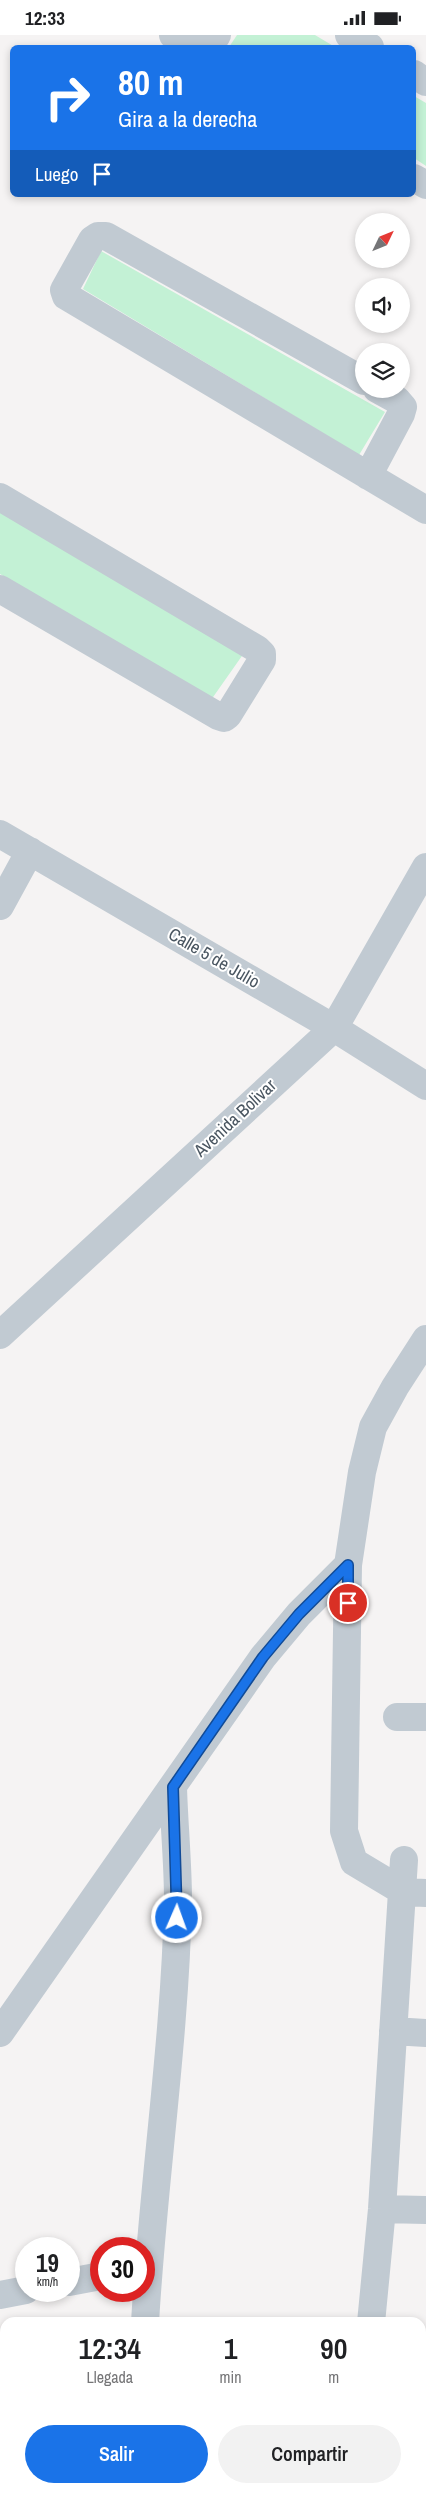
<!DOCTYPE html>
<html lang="es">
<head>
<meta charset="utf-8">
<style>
  body { margin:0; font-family:"Archivo Narrow",sans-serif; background:#f2f2f2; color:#202124; height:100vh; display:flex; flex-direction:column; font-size:19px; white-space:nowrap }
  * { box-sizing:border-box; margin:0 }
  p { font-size:16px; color:#757577 }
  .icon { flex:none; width:28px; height:28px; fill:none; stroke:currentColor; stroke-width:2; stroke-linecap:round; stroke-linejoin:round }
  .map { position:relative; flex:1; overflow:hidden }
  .drawer { position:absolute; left:0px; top:2282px; width:426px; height:176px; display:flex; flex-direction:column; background:#fff; border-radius:15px 15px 0 0; box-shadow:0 2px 8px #0003 }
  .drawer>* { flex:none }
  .guide { position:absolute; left:10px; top:10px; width:406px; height:152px; border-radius:8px; box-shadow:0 2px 8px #0003; background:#1a73e8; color:#fff; overflow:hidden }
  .needle { width:32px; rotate:47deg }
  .controls { position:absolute; left:355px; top:178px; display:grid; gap:10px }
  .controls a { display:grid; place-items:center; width:55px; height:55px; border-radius:50%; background:#fff; box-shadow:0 2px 8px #0003; font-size:25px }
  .speed { position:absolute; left:15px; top:2202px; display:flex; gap:10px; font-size:25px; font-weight:700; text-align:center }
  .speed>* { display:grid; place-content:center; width:65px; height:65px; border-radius:50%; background:#fff; box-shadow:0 2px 8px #0003; line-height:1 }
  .speed small { font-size:12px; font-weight:400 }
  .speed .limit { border:8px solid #d22; background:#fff; color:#111 }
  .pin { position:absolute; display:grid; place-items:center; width:42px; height:42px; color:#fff; margin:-21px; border:2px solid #fff; border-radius:50%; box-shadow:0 1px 5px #0007 }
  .me { position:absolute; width:55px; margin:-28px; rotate:2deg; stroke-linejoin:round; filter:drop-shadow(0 0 4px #0008) }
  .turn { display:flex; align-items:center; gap:18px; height:105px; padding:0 25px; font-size:22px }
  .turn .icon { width:65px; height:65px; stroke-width:2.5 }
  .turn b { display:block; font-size:35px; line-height:42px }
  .then { display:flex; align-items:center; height:48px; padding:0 25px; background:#0003; gap:10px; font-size:19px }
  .eta { display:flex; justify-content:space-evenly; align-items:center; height:85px; text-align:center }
  .eta b { font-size:30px; font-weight:600; line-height:35px }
  .primary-button { display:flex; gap:10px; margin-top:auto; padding:10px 25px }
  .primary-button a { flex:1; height:58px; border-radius:30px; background:#1a73e8; color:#fff; font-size:20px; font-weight:600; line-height:58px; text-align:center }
  .primary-button a+a { background:#f2f2f2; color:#202124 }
  .status { display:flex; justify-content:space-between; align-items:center; height:35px; padding:0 25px; background:#fff; direction:ltr }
  .status svg { height:14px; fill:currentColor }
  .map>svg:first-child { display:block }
  .green { fill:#c3f1d5 }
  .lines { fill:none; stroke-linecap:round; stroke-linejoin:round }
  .stream { stroke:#90daee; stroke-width:10 }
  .street { stroke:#c1cad2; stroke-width:28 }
  .route-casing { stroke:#114b97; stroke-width:12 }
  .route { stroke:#1a73e8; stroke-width:9 }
  .labels { text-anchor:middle; stroke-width:4; stroke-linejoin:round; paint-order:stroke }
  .street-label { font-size:18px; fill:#4a5661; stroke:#fff }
</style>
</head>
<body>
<div class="status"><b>12:33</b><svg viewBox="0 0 49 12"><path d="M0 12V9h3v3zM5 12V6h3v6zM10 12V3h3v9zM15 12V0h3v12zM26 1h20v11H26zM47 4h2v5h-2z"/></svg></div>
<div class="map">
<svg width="426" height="2458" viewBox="0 0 426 2458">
  <rect width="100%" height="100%" fill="#f5f3f3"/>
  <path class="green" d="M237,0H315L335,12H229Z
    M414,61L426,68V131L414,123Z
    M101,216L385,377L359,420L83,254Z
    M0,472L244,618L211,665L0,539Z"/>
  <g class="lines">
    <path class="stream" d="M0,2404L5,2403
      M421,2411L426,2412"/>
    <path class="street" d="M173,0L195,12
      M349,0L370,12
      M209,12L217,0
      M414,39L426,47
      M414,143L426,150
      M364,346L106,201H98L92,205L64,255L66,261L426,475
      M368,441L401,379L403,372L397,365L377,354
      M0,462L257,614L262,619V625L228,680L224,683L218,681L0,554
      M0,799L334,993L426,1051
      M0,871L30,816
      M0,1300L334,993L426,832
      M397,1682H426
      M354,1827L344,1796L348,1530L362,1437L373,1392L395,1352L426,1304
      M354,1827L404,1857L426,1858
      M393,1996L426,1998
      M0,1998L263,1622L299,1579L348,1530
      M382,2174L426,2175
      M69,2247L101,2241
      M0,2260L26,2255
      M145,2288C153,2147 175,2007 178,1865C178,1828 174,1789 173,1752
      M371,2288L382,2174L404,1825
      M244,2458V2457"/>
  </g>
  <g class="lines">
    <defs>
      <path id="route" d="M177,1883L173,1752L263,1622L299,1579L348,1530V1568"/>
    </defs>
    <use href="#route" class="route-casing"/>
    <use href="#route" class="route"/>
  </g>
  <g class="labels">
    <g class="street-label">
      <text transform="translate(214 923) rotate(30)" y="6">Calle 5 de Julio</text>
      <text transform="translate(235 1083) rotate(-43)" y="6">Avenida Bolivar</text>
    </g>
  </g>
</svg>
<div class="controls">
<a><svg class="needle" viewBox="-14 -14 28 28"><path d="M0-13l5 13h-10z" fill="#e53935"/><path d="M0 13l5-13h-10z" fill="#757577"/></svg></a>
<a><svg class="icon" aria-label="sound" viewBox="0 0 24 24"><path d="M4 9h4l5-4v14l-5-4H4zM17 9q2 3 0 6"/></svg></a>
<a><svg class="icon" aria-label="layers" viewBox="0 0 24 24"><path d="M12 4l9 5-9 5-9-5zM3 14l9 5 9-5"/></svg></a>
</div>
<div class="speed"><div>19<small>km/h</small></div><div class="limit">30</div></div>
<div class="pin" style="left:348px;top:1568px;background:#d93025"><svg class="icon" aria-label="arrive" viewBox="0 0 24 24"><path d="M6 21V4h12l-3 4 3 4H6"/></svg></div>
<svg class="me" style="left:177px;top:1883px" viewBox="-20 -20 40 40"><circle r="17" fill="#1a73e8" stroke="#fff" stroke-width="3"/><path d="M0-11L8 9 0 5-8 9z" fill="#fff"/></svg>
<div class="guide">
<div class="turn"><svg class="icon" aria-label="right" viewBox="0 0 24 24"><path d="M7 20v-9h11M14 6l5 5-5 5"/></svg><div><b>80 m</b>Gira a la derecha</div></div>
<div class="then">Luego<svg class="icon" aria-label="arrive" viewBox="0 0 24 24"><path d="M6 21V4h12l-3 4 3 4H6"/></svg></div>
</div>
<section class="drawer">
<div class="eta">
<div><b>12:34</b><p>Llegada</p></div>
<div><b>1</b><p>min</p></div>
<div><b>90</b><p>m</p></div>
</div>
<div class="primary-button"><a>Salir</a><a>Compartir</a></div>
</section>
</div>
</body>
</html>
